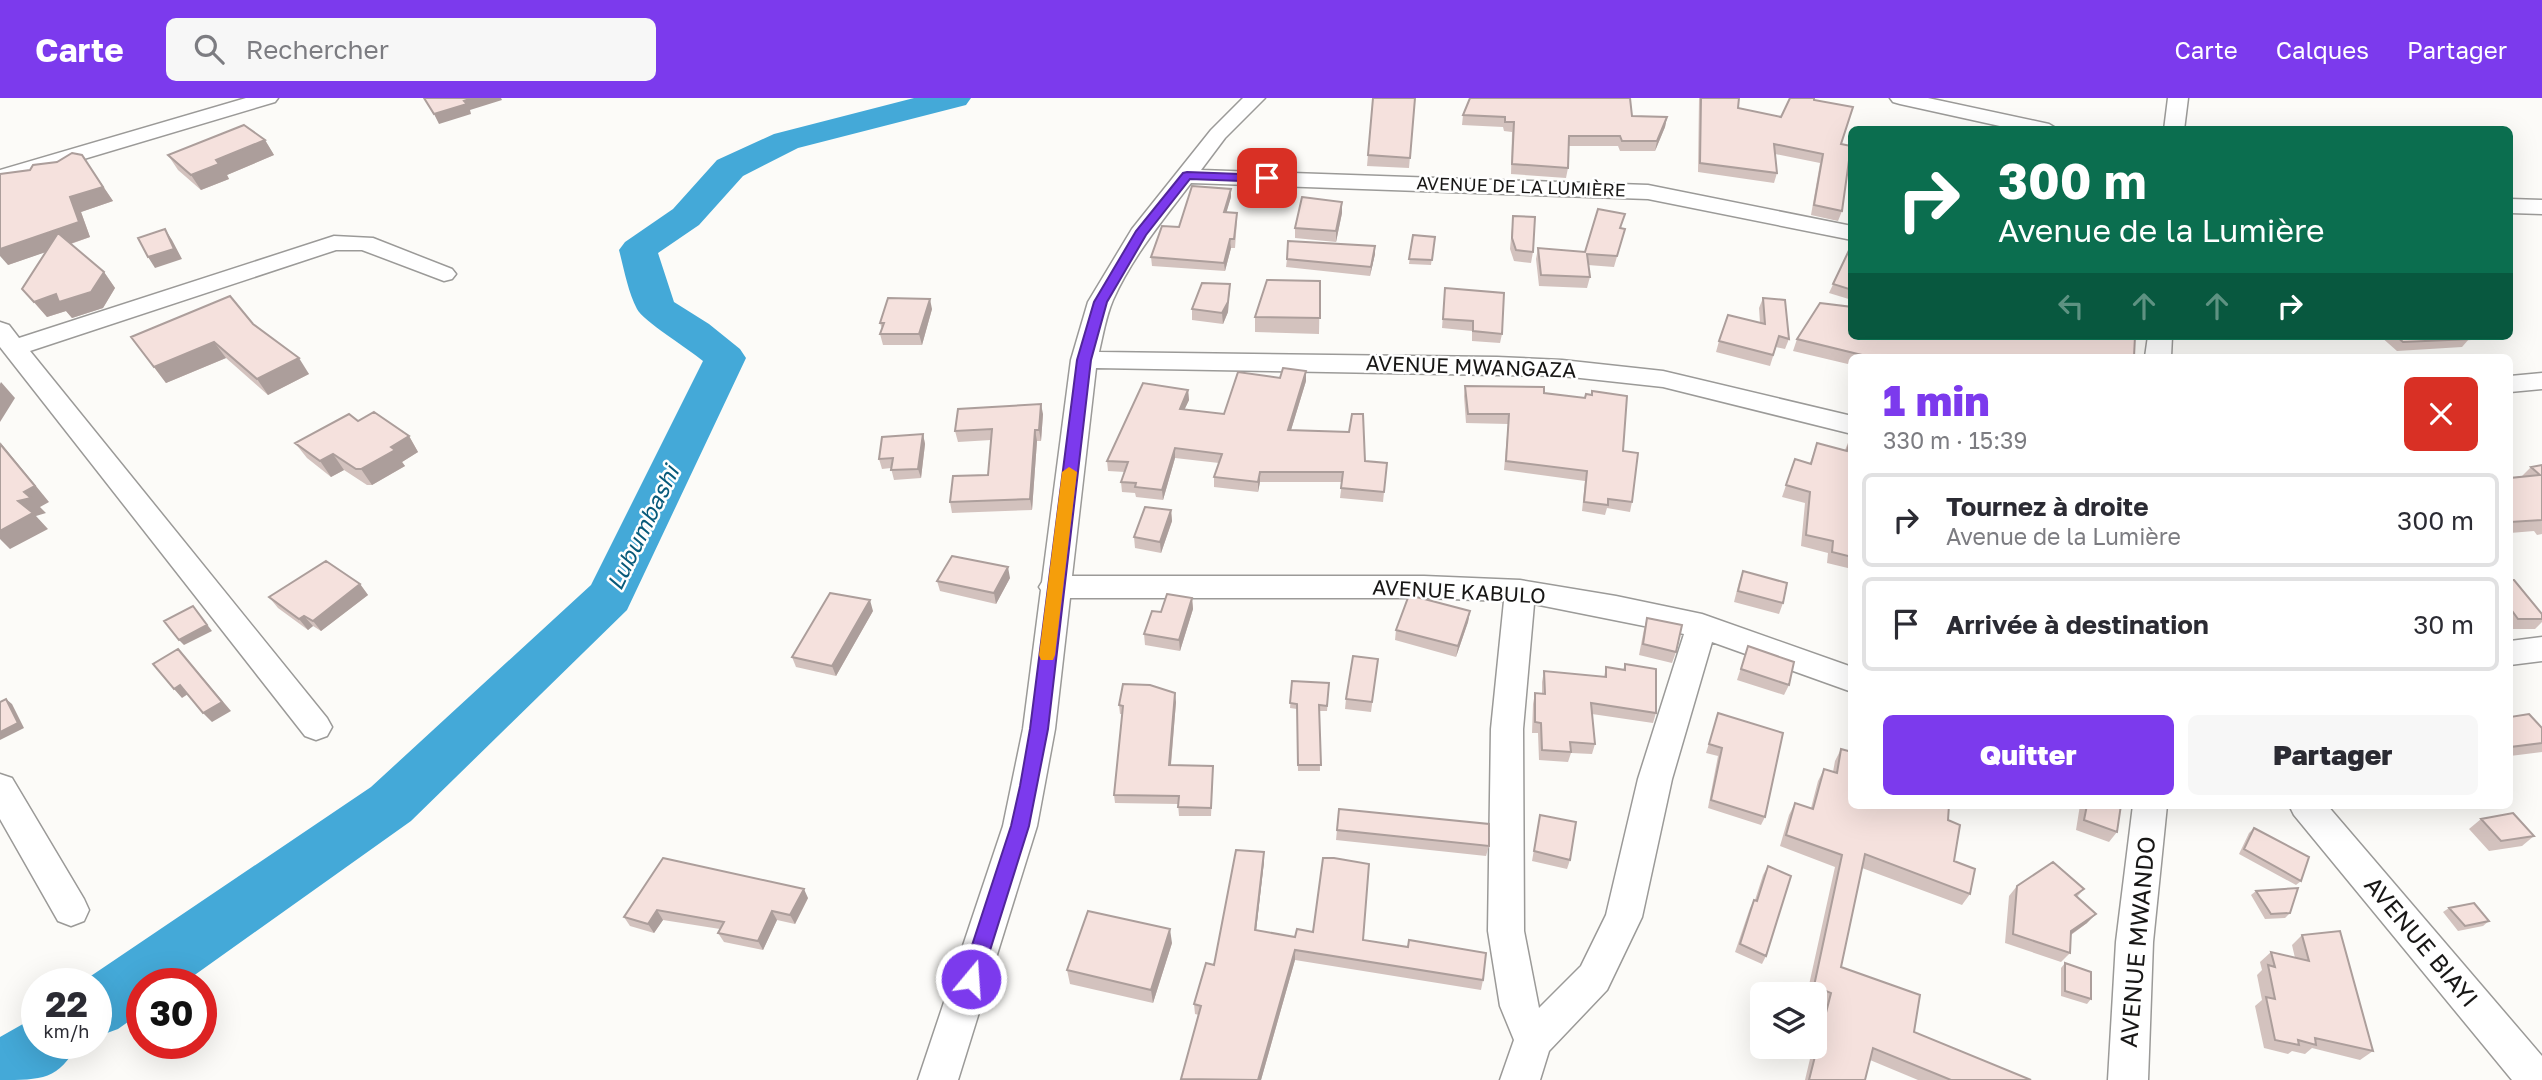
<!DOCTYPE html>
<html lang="fr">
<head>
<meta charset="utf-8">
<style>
  body { margin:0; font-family:"Golos Text",sans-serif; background:#f7f7f7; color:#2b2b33; height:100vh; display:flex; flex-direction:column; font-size:26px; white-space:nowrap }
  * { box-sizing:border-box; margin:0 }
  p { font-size:23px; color:#7c7c81 }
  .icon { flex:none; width:38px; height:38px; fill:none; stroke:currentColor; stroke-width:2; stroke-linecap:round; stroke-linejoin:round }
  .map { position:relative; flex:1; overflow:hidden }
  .drawer { position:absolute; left:1848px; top:256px; width:665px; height:455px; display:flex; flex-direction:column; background:#fff; border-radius:10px; box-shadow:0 7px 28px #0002 }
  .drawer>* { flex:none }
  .hud { position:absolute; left:1848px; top:28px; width:665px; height:214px; border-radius:10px; box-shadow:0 7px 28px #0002; background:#0b6e4f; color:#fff; overflow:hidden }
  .tools { position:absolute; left:1750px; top:884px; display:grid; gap:14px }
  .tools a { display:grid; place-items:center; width:77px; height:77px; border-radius:10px; background:#fff; box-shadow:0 7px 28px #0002; font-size:35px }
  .speed { position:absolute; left:21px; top:870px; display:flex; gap:14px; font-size:35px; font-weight:700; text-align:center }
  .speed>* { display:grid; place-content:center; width:91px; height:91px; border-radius:50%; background:#fff; box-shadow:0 7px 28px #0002; line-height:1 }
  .speed small { font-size:18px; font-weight:400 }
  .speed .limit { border:10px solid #d22; background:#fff; color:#111 }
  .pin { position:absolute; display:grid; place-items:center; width:60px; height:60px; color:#fff; margin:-30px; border-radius:14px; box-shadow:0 4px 10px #0006 }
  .me { position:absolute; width:77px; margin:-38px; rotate:18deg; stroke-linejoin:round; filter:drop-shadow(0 0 5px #0008) }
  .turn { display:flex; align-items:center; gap:24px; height:147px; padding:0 35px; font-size:32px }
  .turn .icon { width:91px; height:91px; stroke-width:2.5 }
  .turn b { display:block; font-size:49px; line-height:60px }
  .lanes { display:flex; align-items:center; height:66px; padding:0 35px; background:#0003; justify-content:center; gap:35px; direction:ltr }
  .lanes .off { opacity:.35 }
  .round { display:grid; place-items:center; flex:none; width:74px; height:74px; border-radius:10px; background:#f7f7f7 }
  .summary { display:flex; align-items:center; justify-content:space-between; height:119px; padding:0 35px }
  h1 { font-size:42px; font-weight:800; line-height:52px; color:#7c3aed }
  .primary-button { display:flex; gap:14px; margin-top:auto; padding:14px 35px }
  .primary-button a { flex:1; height:80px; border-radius:10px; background:#7c3aed; color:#fff; font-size:28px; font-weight:800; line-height:80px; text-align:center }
  .primary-button a+a { background:#f7f7f7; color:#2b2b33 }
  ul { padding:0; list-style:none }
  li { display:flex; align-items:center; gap:21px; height:94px; margin:0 14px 10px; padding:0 21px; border:4px solid #e1e1e2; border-radius:10px }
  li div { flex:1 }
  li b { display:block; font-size:26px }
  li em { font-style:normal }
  header { display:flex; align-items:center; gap:42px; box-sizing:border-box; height:98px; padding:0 35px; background:#7c3aed; color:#fff }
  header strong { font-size:33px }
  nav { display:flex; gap:38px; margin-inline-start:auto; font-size:24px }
  .search { width:490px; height:63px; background:#f7f7f7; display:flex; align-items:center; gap:18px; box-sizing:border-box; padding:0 24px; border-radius:10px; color:#7c7c81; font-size:26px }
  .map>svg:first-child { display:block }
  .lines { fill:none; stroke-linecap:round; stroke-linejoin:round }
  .river { fill:#44a9d8; fill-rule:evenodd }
  .minor-casing { stroke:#9b9a98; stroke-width:3 }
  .minor { fill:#fff; fill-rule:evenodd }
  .wall { fill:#d3c2be }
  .shaded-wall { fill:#ac9e9b }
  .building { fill:#f5e1dd; stroke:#ac9e9b; stroke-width:2 }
  .route { fill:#7c3aed; stroke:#51269a; stroke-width:2 }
  .slow { fill:#f59e0b }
  .labels { text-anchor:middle; stroke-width:5; stroke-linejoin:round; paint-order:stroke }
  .far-street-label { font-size:18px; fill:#181716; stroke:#fff }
  .street-label { font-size:21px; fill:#181716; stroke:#fff }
  .water-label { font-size:23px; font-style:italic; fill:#085a7a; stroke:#fff }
  .near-street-label { font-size:24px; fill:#181716; stroke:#fff }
</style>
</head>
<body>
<header>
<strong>Carte</strong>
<div class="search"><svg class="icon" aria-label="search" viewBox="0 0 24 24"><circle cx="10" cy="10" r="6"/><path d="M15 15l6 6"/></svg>Rechercher</div>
<nav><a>Carte</a><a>Calques</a><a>Partager</a></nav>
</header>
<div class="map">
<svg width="2542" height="982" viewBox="0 0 2542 982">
  <rect width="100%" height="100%" fill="#fcfbf8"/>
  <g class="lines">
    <path class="river" d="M914,0H971L966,7L798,50L743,78L699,127L658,155L674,204L709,226L740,251L746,260L627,512L411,723L182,886H142V914L118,931L96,939V886H79L371,689L591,487L703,263C690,252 642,222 637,211C628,194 624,171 619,152L625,144L673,111L717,62L774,36Z
      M37,918V945H78C59,982 42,982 0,982V939Z"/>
    <defs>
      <path id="minor" d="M246,0H278L275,4L0,86V72Z
        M1243,0H1265L1225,40L1201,72L1648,87L1852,128V142L1648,101L1191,85C1163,122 1132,159 1113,202C1106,218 1103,237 1099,254L1497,259L1562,262L1663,273L1852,318V336L1663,289L1562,278L1096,270L1072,478H1424L1520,482L1616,498L1702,516L1852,569V594L1712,544L1672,681L1642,819L1607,892L1549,953L1540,982H1500L1514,942L1500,908L1488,833L1491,631L1504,503L1424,500H1070L1055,631L1037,728L958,982H918L1003,728L1023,631L1041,492L1039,489L1042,484L1071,262L1088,204L1132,131L1211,32ZM1534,506L1684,536L1638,681L1606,817L1581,868L1539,910L1524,833L1523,631Z
        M1890,0H1928L2049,26L2059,32H2018L1900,6L1893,4Z
        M2168,0H2188L2184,32H2164Z
        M2510,101L2542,102V116L2510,115Z
        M334,138L373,140L452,171L456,176L452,181L444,183L362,152H336L30,253L327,620L332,629L327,638L316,642L305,638L0,249V224L9,227L19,240Z
        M2148,238H2172L2171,259H2145Z
        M2542,275V291L2510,294V278Z
        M2542,539V563L2510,567V543Z
        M0,676L12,680L84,801L89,812L84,823L71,828L58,823L0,721Z
        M2133,707H2167L2153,844L2148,982H2108L2116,844Z
        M2289,707H2327L2542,958V982H2512L2294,717Z"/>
    </defs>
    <use href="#minor" class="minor-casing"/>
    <use href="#minor" class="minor"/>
  </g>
  <path class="wall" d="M1373,0H1415L1409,70L1367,68Z
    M1699,0H1739L1738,10L1781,19L1814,2L1841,46L1842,113L1838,123L1811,117L1820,65L1775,56L1777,75L1774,85L1698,74Z
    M1463,17L1632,18L1667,19L1665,29L1655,53H1620L1618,48H1568V70L1566,80L1511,76L1512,34L1504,33L1503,29L1462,27Z
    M265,42L274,57L227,77L229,81L201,92L178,72L168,57Z
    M82,57L113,103L81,114L90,139L71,146L104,174L115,190L103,210L72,220L66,213L47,219L22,191L45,154L8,167L30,72Z
    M1231,99L1226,114L1237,115V123L1235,150H1231L1225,173L1152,168L1151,159L1179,129Z
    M1342,115L1336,144L1295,140V130Z
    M1513,118L1533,154L1531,165L1514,163L1510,151Z
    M1621,130L1625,131L1614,169L1588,167L1590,179L1587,190L1539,188L1536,161L1538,150L1585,154Z
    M1413,137L1435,139L1431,167L1409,166Z
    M1852,146V202L1829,195Z
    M1375,148V156L1370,178L1286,169L1287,161Z
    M1320,183L1319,236L1255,234V219Z
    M1230,186L1228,214L1223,226L1192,222V211Z
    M1445,190L1502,236L1500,245L1472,243V233L1442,230Z
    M1763,200L1789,241L1785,251L1776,249L1770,268L1716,254L1719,243L1760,225L1759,210Z
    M932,211L922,247H883L880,236L882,231L880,225Z
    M253,226L309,276L268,297L226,260L166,285L131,239Z
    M1852,238L1916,240L1917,238H2135L2134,259H1852V267L1793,253L1797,241Z
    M2380,238H2466L2469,241L2462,249L2397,253Z
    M1306,283L1291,332L1365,363L1387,365L1383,404L1340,400L1342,384H1260L1258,394L1214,389V379L1219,365L1175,360L1163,402L1136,399L1135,395L1122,394L1121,384L1125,374L1108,373L1107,363L1188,292L1189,302L1184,312L1224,316Z
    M1465,288L1544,295L1585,300L1591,297L1592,293L1623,353L1632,404L1630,414L1607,410L1605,417L1582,413L1585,383L1504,372L1508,326L1466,325L1464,298Z
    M1043,316L1041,343H1037L1032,412L952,415L950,404L988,377L991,342L958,344L955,333Z
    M358,323L409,338L418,354L402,364L405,368L372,387H367L344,372L331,379L307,360L295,345Z
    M1852,335V471L1827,465L1828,455L1801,448L1805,405L1782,399L1795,361L1810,365L1817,345L1845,352Z
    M923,336L925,346L921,380L894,382L891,370L882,371L879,361Z
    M2542,367V436L2537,437L2534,433L2510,435V380L2522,378L2531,369Z
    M1171,412L1172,423L1161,455L1135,450L1134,439Z
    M1743,473L1783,505L1779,516L1734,504L1739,484Z
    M1010,480L996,506L940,493L937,483Z
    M2510,482L2542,516V524L2535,531H2510Z
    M360,486L368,497L321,533L313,528L308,532L278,510L269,499Z
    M1192,500L1193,511L1180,553L1145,547L1144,536L1161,514Z
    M873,513L836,578L796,569L792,559Z
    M1470,513L1468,524L1456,559L1395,542L1396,532Z
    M1647,520L1676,554L1672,565L1639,557L1644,531Z
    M1748,548L1789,587L1784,597L1737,582Z
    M1378,561L1371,614L1345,611L1346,601Z
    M1625,566L1656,615L1653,625L1592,616L1595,646L1592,656L1571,655L1568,664L1539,662L1538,635H1532L1533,606L1535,595L1542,596V584L1544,573L1604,579L1606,569L1623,572Z
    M1292,583L1329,585L1327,613H1319L1320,673H1298L1297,611L1290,610Z
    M1176,604L1171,667L1213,676L1211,718H1179L1178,706L1115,705L1114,697L1122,616H1120L1119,607Z
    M1718,615L1765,719L1761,727L1708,710L1718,658L1706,655Z
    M2510,619L2542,630V654L2510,658Z
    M1841,651L1948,722L1954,763L1970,796L1962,807L1862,770L1841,869L1914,934L2031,982H1918L1870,962L1865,982H1805L1813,948H1815V943L1824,906L1815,902V896H1807L1835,769L1780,748L1789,717L1795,705L1811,710L1818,683L1824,671L1833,674L1835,663Z
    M2080,707H2121L2117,734L2109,744L2076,732Z
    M1339,711L1489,748L1486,758L1336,742Z
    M1540,717L1570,762L1567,771L1532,763Z
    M2481,721L2534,738L2522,748L2489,753L2469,731Z
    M2254,730L2301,783L2296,787L2239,756L2249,735Z
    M663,760L808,800L795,826L777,822L763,852L724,844L718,835L720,831L663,822L654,835L630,828L624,819Z
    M1264,764L1256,833L1295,839L1363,842L1483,882L1481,892L1295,862L1261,982H1181L1199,917L1195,916L1194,906Z
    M1768,768L1766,858L1762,866L1735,854L1750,810L1754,802H1755L1763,777Z
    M2017,788L2084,791L2077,799L2087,825L2071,837L2070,855L2061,864L2005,845L2009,798Z
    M2256,793L2290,815L2285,820L2265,821L2251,797Z
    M2449,810L2489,823L2483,828L2458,833L2443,814Z
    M2302,837L2373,953L2360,962L2312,950L2305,956L2292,953L2288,956L2264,950L2255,908L2262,902L2257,877L2262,872L2260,864L2271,854L2295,860L2292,847Z
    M1172,845L1153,905L1070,886L1067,872Z
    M2065,865L2091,901L2087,906L2061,898V870Z"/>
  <path class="shaded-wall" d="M472,0H501L502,2L470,12L471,16L439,26L434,16L464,3Z
    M1667,19L1665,29L1655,53L1657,43Z
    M265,42L274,57L227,77L229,81L201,92L191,77L216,62Z
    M82,57L113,103L81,114L90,139L8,167L0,158V151L70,99Z
    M1231,91V99L1224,123V114Z
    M1342,104V115L1336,144V133Z
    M165,131L172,142L182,161L155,170L148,159Z
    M1230,141L1231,150L1225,173L1224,165Z
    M1375,148V156L1370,178L1371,169Z
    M104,174L115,190L103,210L72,220L66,213L47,219L34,204Z
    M1230,186L1228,214L1223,226L1222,215Z
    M930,201L932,211L922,247L919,236Z
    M214,244L226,260L166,285L154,269Z
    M299,260L309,276L268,297L257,281Z
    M1306,273V283L1288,342V332Z
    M1,284L15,300L0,324V286Z
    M1188,292L1189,302L1180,321V311Z
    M1041,306L1043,316L1041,343L1039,332Z
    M1035,332L1037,343L1032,412L1030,401Z
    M923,336L925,346L921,380L918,371Z
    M409,338L418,354L402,364L405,368L372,387L361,371L391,349Z
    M0,344L49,404L40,409L46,415L36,418L48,431L10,451L0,441V433L24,394Z
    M1175,350V360L1163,402L1162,392Z
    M333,356L344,372L331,379L320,363Z
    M1260,374V384L1258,394V384Z
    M1171,412L1172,423L1161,455L1160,444Z
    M1008,469L1010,480L996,506L994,495Z
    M360,486L368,497L321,533L313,523Z
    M1192,500L1193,511L1180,553L1179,542Z
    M870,502L873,513L836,578L832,568Z
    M193,508L212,533L184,547L179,542Z
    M1470,513L1468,524L1456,559L1458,548Z
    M304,518L313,528L308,532L299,521Z
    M178,551L186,560L231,613L212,624L203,615Z
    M180,587L188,596L182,600L174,591Z
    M1175,595L1176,604L1170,676L1169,667Z
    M6,601L12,606L24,630L0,642V634Z
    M1264,754V764L1255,842V832Z
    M804,791L808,800L795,826L790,817Z
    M657,812L663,822L654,835L648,826Z
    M772,813L777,822L763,852L758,843Z
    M2096,816L2087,825L2063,842L2071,833Z
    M1170,831L1172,845L1153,905L1151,892Z
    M1295,852V862L1261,982H1258Z"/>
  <path class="building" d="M424,0H472L464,3L467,6L434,16Z
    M1373,0H1415L1410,60L1368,57Z
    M1470,0H1630L1632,18L1667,19L1657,43H1622L1620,38H1569L1568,70L1512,66L1514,24H1505V19L1463,17Z
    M1701,0H1739L1738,10L1781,19L1790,0H1814V2L1853,9L1841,46L1851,48L1842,113L1814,107L1823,56L1774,46L1777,75L1700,65Z
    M244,27L265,42L216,62L219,66L191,77L168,57Z
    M72,55L82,57L103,89L70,99L79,124L0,151V76L30,72L33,67L57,64Z
    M1192,88L1231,91L1224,114L1237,115L1234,141H1230L1224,165L1151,159L1162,128L1179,129Z
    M1302,99L1342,104L1336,133L1295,130Z
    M1598,111L1625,116L1620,130L1625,131L1617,158L1587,156L1590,179L1541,177L1538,150L1585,154Z
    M1513,118L1535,119L1533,154L1516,152L1512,140Z
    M165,131L174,151L148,159L138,140Z
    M58,135L104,174L91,194L59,204L56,196L34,204L22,191Z
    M1413,137L1435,139L1432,162L1409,161Z
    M1288,143L1375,148L1371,169L1287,161Z
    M1852,146V192L1833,186Z
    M1267,182L1320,183V220L1255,219Z
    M1202,185L1230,186L1228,204L1222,215L1192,211Z
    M1445,190L1504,195L1502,236L1473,233V223L1443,221Z
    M230,198L253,226L299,260L257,281L214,244L154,269L131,239Z
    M888,200L930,201L919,236H880L884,225H880Z
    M1763,200L1785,202L1789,241L1779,238L1773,257L1719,243L1728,217L1765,226Z
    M1820,205L1852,209V238H1909L1918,240V238H2135L2134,259H1870L1797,241Z
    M2396,238H2466L2469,241L2403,244Z
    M1283,270L1306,273L1288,332L1349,334L1352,316H1363L1365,363L1387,365L1384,394L1341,390L1343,374H1260L1258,384L1214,379L1222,356L1175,350L1162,392L1135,389L1136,385L1121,384L1128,364L1107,363L1143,285L1188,292L1180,311L1224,316L1238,274L1280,280Z
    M1465,288L1544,289V295L1585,300L1586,296L1592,297V293L1627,298L1623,353L1638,355L1632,404L1608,401V407L1584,404L1587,373L1506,363L1509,316H1468Z
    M1041,306L1039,332H1035L1030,401L950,404L953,378L988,377L992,331L955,333L958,311Z
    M374,314L409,338L391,349L395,352L361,371H356L333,356L320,363L295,345L349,316L358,323Z
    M923,336L918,371L891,372L893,360L879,361L882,339Z
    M1852,337V459L1832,454L1833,443L1806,437L1810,394L1786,387L1795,361L1811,366L1817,345L1847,353Z
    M0,346L35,388L24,394L31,400L18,403L33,415L0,433Z
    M2542,367V422L2510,424V380L2540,377L2531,369Z
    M1145,409L1171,412L1160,444L1134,439Z
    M952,458L1008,469L994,495L937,483Z
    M326,463L360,486L313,523L304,518L299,521L269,499Z
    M1743,473L1787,485L1783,505L1738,493Z
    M2510,482H2514L2542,516V521H2518L2510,510Z
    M830,495L870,502L832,568L792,559Z
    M1167,496L1192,500L1179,542L1144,536L1152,513L1161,514Z
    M1409,497L1470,513L1458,548L1396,532Z
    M193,508L207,527L179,542L164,523Z
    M1647,520L1682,527L1676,554L1643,546Z
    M1748,548L1794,564L1789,587L1741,571Z
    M178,551L222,604L203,615L180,587L174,591L153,566Z
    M1353,558L1378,561L1372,604L1346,601Z
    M1625,566L1656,571V615L1591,605L1595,646L1570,644L1571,654L1542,652L1541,625L1535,624V595L1545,596L1544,573L1606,579V569L1625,572Z
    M1292,583L1329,585L1327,608L1319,607L1321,667H1298L1297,606L1290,605Z
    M1123,586L1150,587L1175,595L1169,667L1213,668L1211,710L1178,709L1179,698L1114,697L1123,608L1119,607Z
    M6,601L18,625L0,634V604Z
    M1718,615L1783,635L1765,719L1711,702L1722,650L1709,646Z
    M2529,616L2542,630V645L2510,649V619Z
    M1841,651L1852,654V707H1949L1948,722L1960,727L1954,763L1975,771L1970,796L1865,756L1841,869L1920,897L1914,934L2031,982H1951L1873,950L1865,982H1809L1831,895L1814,888L1842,757L1786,737L1795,705L1813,711L1824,671L1837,675Z
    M2087,707H2121L2117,734L2084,722Z
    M1339,711L1489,726V748L1337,732Z
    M2513,715L2534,738L2501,743L2481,721Z
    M1540,717L1576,724L1570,762L1534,753Z
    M2254,730L2309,759L2301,783L2244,751Z
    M1236,752L1264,754L1255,832L1295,839L1297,831L1313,834L1323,760H1334L1369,766L1363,842L1408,849L1409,842L1486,855L1483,882L1295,852L1258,982L1181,981L1201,908L1194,906L1206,865L1214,867Z
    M663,760L804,791L790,817L772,813L758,843L718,835L724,824L657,812L648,826L624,819Z
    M2053,764L2084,791L2075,797L2096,816L2071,833L2070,855L2013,836L2017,788Z
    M1768,768L1791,778L1766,858L1740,846L1754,802L1757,803Z
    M2298,790L2290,815L2271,816L2256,793Z
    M2474,805L2489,823L2465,828L2449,810Z
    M1088,813L1170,831L1151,892L1067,872Z
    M2340,833L2373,953L2315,940L2316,947L2298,942L2299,947L2275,942L2266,899L2275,901L2268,867L2275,869L2271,854L2309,863L2302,837Z
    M2065,865L2091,874V901L2065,893Z"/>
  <path class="route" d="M1187,74L1267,77L1272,80L1267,84L1190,81L1146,137L1107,204L1091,262L1048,631L1029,728L981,881L978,887L971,890L964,887L961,881L1011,728L1020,688L1030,631L1077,262L1094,204L1136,133L1183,75Z"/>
  <path class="slow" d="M1069,369L1077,374L1055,557L1053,562H1041L1039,557L1062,374Z"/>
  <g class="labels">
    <g class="far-street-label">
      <text transform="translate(1521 89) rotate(2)" y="6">AVENUE DE LA LUMIÈRE</text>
    </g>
    <g class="street-label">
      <text transform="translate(1471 269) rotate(2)" y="7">AVENUE MWANGAZA</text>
      <text transform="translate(1459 494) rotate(3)" y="7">AVENUE KABULO</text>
    </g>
    <g class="water-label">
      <text transform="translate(643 430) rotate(-64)" y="8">Lubumbashi</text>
    </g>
    <g class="near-street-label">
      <text transform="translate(2138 844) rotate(-85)" y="8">AVENUE MWANDO</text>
      <text transform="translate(2421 844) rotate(50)" y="8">AVENUE BIAYI</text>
    </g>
  </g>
</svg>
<div class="tools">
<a><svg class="icon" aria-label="layers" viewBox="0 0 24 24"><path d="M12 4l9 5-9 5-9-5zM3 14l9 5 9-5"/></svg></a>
</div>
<div class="speed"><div>22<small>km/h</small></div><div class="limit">30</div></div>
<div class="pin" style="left:1267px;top:80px;background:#d93025"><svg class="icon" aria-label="arrive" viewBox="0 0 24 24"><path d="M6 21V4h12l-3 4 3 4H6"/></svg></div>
<svg class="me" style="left:971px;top:881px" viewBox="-20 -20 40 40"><circle r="17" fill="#7c3aed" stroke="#fff" stroke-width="3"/><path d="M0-11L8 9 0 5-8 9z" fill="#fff"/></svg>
<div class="hud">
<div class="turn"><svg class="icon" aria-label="right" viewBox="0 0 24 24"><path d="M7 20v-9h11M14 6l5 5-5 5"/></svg><div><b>300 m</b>Avenue de la Lumière</div></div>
<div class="lanes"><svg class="icon off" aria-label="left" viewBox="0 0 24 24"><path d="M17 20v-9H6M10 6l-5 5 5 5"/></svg><svg class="icon off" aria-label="ahead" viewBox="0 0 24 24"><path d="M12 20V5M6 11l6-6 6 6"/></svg><svg class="icon off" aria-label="ahead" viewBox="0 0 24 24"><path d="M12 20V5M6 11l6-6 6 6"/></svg><svg class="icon" aria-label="right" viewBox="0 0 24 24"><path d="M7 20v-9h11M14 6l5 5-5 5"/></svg></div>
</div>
<section class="drawer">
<div class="summary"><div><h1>1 min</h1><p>330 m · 15:39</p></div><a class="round" style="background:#d93025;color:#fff"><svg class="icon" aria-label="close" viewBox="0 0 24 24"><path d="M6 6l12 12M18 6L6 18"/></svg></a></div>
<ul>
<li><svg class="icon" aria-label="right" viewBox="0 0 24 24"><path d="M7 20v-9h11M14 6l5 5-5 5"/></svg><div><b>Tournez à droite</b><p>Avenue de la Lumière</p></div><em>300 m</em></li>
<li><svg class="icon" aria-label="arrive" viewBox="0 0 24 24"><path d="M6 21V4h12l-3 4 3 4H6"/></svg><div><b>Arrivée à destination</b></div><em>30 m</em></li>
</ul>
<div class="primary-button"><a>Quitter</a><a>Partager</a></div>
</section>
</div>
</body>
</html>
